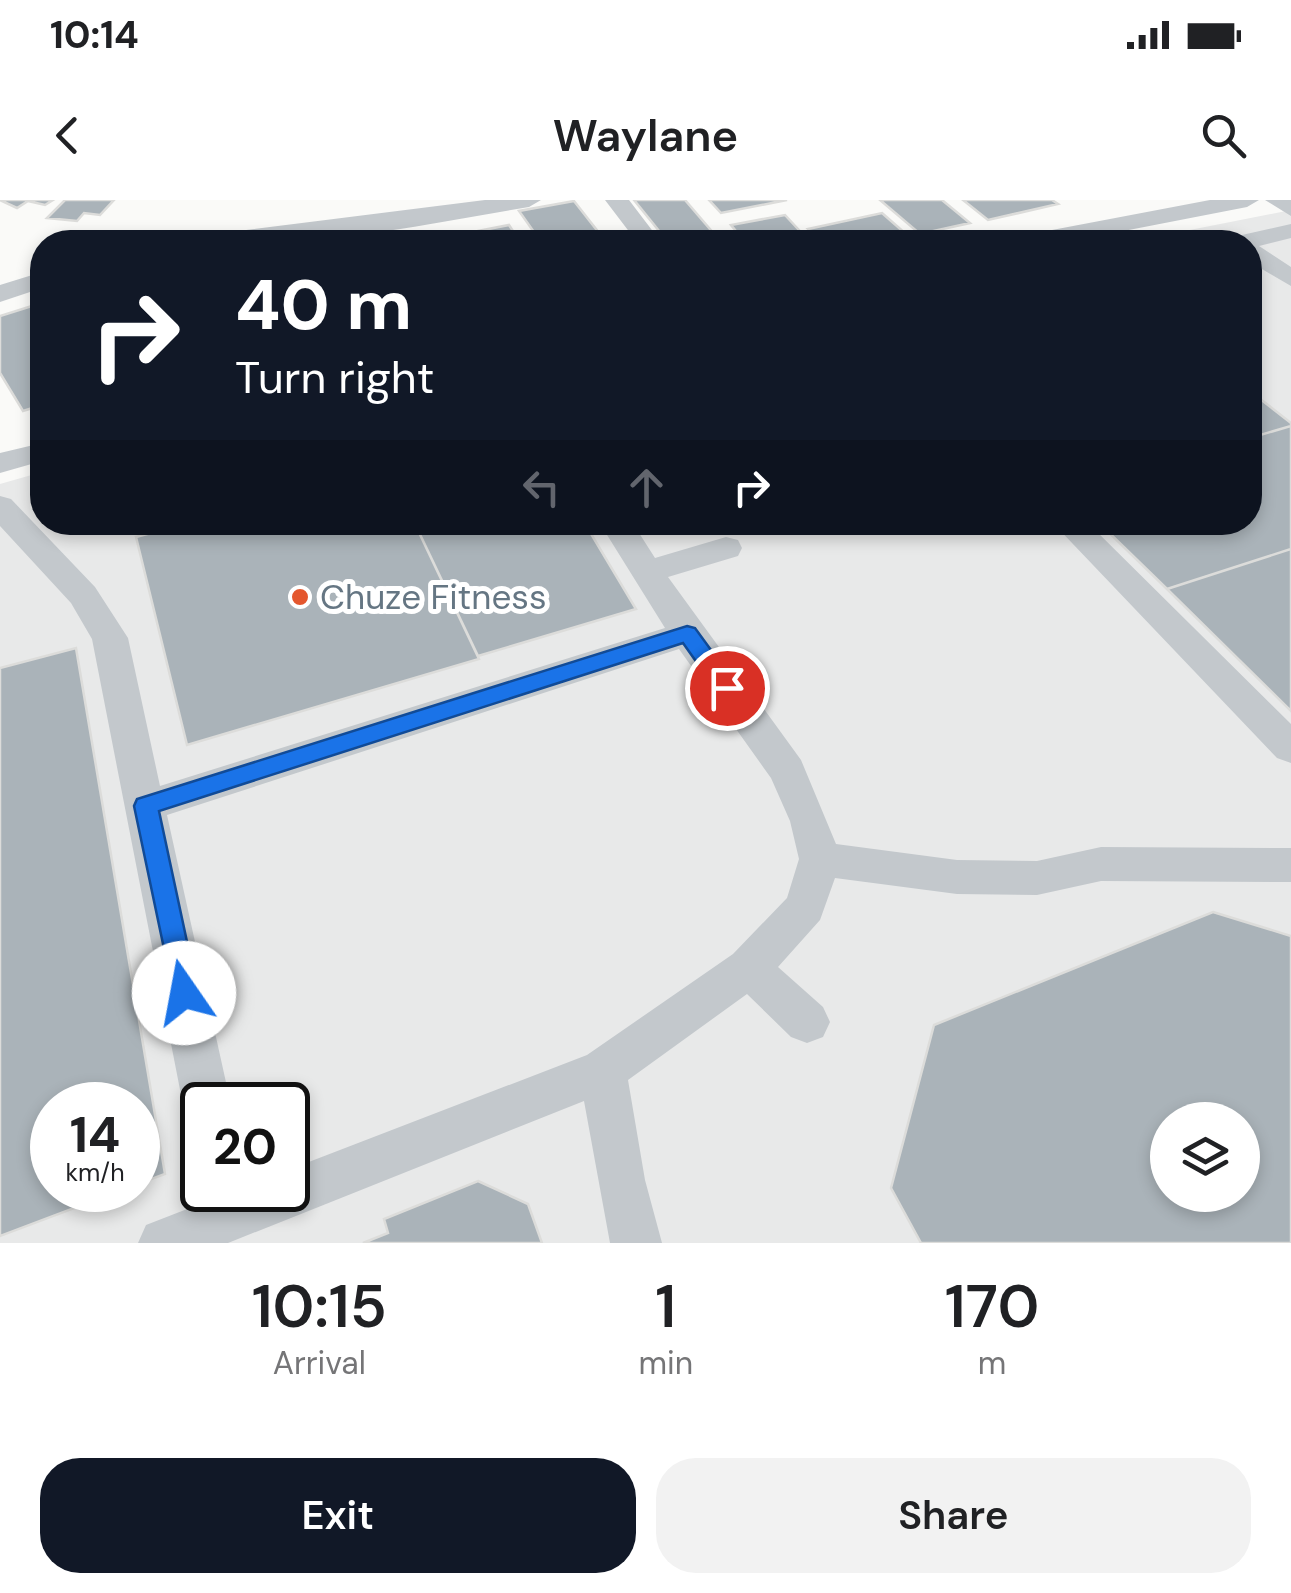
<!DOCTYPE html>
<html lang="en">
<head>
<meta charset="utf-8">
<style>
  body { margin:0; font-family:"DM Sans",sans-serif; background:#f2f2f2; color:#202124; height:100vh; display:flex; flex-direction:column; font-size:38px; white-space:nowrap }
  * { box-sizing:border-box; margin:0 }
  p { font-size:32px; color:#757577 }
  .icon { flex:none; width:55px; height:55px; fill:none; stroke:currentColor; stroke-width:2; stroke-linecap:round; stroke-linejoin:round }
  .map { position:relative; height:1043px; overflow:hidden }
  .drawer { display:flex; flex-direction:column; background:#fff; flex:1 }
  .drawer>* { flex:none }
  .hud { position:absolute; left:30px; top:30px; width:1232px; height:305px; border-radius:40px; box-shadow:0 5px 15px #0003; background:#111827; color:#fff; overflow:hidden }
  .tools { position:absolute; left:1150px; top:902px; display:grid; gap:20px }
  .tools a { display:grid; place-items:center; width:110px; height:110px; border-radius:50%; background:#fff; box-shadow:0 5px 15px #0003; font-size:50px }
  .speed { position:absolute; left:30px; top:882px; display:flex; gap:20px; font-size:50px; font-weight:700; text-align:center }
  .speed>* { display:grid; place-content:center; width:130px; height:130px; border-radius:50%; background:#fff; box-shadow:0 5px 15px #0003; line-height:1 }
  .speed small { font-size:25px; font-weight:400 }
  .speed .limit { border:5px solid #111; border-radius:15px; background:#fff; color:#111 }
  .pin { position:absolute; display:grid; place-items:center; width:85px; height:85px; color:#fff; margin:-42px; border:5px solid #fff; border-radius:50%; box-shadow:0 2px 10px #0007 }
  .me { position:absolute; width:110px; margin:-55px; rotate:348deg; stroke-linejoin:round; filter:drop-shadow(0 0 8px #0008) }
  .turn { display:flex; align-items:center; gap:35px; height:210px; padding:0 40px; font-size:45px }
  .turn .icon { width:130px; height:130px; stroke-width:2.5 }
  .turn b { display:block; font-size:70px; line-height:85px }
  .lanes { display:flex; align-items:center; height:95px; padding:0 40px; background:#0003; justify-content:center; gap:50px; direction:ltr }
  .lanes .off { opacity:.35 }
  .eta { display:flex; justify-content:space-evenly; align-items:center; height:170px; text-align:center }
  .eta b { font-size:60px; font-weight:600; line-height:70px }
  .cta { display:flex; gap:20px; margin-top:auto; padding:20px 40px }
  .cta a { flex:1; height:115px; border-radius:40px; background:#111827; color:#fff; font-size:40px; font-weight:600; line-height:115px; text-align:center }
  .cta a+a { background:#f2f2f2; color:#202124 }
  .status { display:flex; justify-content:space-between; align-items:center; height:70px; padding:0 50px; background:#fff; direction:ltr }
  .status svg { height:28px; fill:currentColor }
  header { display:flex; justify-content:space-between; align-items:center; height:130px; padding:0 40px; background:#fff; font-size:45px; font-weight:600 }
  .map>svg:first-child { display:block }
  .built { fill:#e8e9e9; fill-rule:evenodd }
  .building { fill:#aab3b9; stroke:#dcdcda; stroke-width:2.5; fill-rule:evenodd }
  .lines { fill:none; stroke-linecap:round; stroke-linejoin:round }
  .minor { fill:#c3c8cc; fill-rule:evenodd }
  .route { fill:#1a73e8; stroke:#114b97; stroke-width:2.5 }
  .poi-dot { fill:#e4572e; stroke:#fff; stroke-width:4 }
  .labels { text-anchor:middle; stroke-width:10; stroke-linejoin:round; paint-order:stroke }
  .poi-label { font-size:35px; fill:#657683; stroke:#fff; text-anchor:start }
</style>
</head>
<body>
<div class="status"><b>10:14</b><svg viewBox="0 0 49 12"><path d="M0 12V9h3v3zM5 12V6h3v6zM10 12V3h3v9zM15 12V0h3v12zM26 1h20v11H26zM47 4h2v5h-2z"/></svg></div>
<header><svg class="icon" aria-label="back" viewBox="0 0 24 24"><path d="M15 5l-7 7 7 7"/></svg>Waylane<svg class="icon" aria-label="search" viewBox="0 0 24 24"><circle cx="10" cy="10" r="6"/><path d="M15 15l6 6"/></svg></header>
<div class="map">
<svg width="1291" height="1043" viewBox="0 0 1291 1043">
  <rect width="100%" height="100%" fill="#fafaf8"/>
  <path class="built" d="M1291,10V1043H0V284L42,272V322H1250V42H1129ZM52,905H138V990H52ZM202,905H288V990H202ZM1168,920H1242V995H1168Z"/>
  <path class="building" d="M0,0H53L45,5L28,1L17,8Z
    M65,0H114L100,15L84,13L77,21L47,18Z
    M634,0H685L721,42H668Z
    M709,0H787L721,13Z
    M880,0H942L970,23L920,34Z
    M963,0H1052L1058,4L988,20Z
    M574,1L603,38L541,42L519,11Z
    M882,13L906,34L868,42H822L808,29Z
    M785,15L810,42H745L731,25Z
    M509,25L520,42L427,41Z
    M35,105L42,117V205L23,211L0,173V116Z
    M1250,191L1291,223V226L1250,238Z
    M1291,226V349L1167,389L1098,322H1250V238Z
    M192,322H414L479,459L187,545L136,337Z
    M427,322H584L636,409L478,456L416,326Z
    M1291,349V511L1167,389Z
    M76,448L165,974L138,984V905H52V990H122L0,1036V468Z
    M1213,712L1291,736V1043H921L891,988L934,825ZM1168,920H1242V995H1168Z
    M478,981L528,1004L542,1043H363L388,1033L384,1019Z"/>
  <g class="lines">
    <path class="minor" d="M485,0H541L529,7C422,25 311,49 202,42L215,34Z
      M605,0H629L661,42H637Z
      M1210,0H1259L1247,7L1067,42H1018L1031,34Z
      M1265,0H1291V16Z
      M1291,24V38L1259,46L1291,67V86L1250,62V42H1229L1233,37Z
      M42,72V88L0,102V85Z
      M42,243V261L0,273V253Z
      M0,296L11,299L95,387L128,438L160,586L665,428L599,322H632L655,358L726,337L738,340L742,348L738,356L668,377L801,560L836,644L957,660L1037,661L1101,647L1291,648V682L1101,681L1037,695L957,694L835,678L820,720L778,767L823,807L830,822L823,837L807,843L791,837L747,794L628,880L645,980L662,1043H610L584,901L228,1043H138L146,1025L236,990H288V970L587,855L733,754L787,698L799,659L790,621L771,578L679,449L167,615L231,905H202V926L190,921L183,905L92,439L71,403L0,326Z
      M1052,322H1087L1291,524V563L1277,558Z"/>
  </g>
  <path class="route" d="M687,426L695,428L735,483V494H719L683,443L159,611L198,793L194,801L184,805L175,801L134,606L137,599Z"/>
  <circle class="poi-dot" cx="300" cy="397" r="10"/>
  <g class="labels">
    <g class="poi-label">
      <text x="320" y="409">Chuze Fitness</text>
    </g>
  </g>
</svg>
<div class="tools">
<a><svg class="icon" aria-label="layers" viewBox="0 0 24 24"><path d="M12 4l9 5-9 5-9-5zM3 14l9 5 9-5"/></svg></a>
</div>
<div class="speed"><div>14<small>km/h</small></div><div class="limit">20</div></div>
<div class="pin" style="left:727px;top:488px;background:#d93025"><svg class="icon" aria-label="arrive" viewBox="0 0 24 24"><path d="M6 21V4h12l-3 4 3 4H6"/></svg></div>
<svg class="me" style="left:184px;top:793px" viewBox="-20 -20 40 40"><circle r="19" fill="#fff"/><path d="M0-13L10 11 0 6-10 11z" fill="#1a73e8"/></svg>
<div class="hud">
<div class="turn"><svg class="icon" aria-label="right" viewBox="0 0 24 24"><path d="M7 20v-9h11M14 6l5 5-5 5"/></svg><div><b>40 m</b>Turn right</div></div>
<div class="lanes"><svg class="icon off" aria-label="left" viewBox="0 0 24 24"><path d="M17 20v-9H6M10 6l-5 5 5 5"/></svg><svg class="icon off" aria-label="ahead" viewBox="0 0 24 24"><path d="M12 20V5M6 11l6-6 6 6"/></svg><svg class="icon" aria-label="right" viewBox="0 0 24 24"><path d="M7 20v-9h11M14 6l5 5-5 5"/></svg></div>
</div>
</div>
<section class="drawer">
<div class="eta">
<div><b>10:15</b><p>Arrival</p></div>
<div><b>1</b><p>min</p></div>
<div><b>170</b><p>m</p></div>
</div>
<div class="cta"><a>Exit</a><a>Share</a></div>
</section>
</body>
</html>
